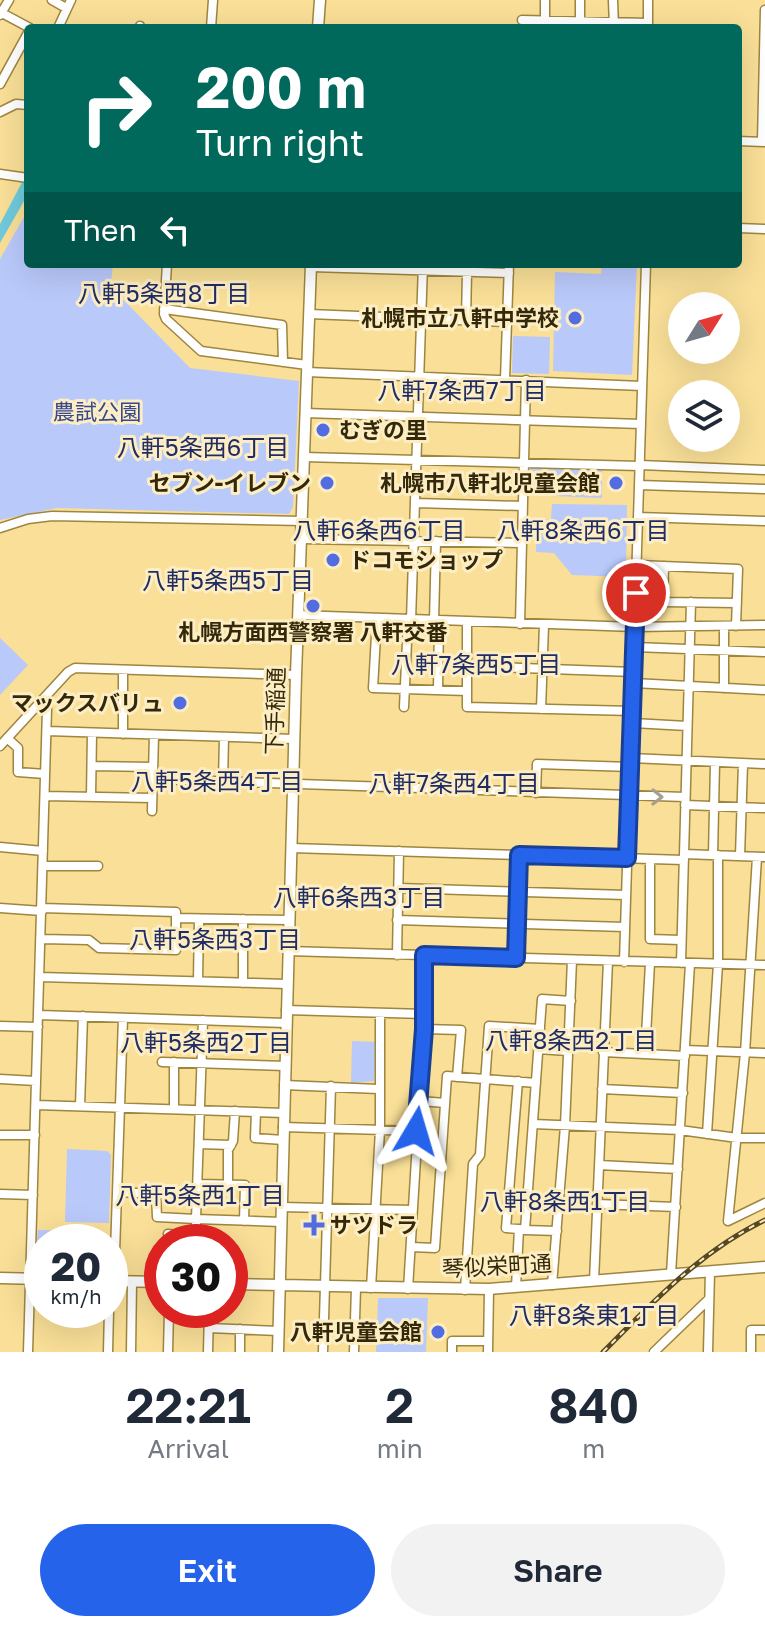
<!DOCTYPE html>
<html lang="en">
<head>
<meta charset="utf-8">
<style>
  body { margin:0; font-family:"Golos Text","Noto Sans JP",sans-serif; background:#f2f2f3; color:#1f2937; height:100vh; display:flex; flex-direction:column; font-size:30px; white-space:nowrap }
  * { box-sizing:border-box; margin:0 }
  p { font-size:26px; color:#747a83 }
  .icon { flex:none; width:44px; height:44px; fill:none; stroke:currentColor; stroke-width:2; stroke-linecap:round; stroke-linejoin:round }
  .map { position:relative; height:1352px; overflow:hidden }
  .drawer { display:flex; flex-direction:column; background:#fff; flex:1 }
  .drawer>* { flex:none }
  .top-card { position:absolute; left:24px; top:24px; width:718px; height:244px; border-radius:8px; box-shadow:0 8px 32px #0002; background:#00695c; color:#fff; overflow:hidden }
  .needle { width:52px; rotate:53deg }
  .controls { position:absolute; left:668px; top:292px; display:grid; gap:16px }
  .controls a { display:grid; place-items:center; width:72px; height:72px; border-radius:50%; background:#fff; box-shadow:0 8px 32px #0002; font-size:40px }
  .speed { position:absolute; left:24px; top:1224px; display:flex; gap:16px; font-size:40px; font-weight:700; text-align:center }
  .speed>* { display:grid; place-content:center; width:104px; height:104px; border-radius:50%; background:#fff; box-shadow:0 8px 32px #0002; line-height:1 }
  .speed small { font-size:20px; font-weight:400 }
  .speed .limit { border:12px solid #d22; background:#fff; color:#111 }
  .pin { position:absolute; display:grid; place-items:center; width:68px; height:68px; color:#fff; margin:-34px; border:4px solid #fff; border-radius:50%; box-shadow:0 2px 8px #0007 }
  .me { position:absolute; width:88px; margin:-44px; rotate:7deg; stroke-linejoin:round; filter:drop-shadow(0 0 6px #0008) }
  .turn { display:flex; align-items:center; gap:28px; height:168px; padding:0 40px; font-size:36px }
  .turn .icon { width:104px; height:104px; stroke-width:2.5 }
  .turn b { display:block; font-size:56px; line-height:68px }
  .then { display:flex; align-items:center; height:76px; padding:0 40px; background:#0003; gap:16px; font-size:30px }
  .eta { display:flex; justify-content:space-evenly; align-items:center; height:136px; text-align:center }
  .eta b { font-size:48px; font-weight:600; line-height:56px }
  .primary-button { display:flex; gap:16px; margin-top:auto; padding:16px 40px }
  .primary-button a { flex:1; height:92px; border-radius:48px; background:#2563eb; color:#fff; font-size:32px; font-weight:600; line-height:92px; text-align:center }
  .primary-button a+a { background:#f2f2f3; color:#1f2937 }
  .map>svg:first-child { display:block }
  .green { fill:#b9c9fa }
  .water { fill:#6fcadb }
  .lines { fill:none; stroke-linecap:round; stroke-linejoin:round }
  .minor-casing { stroke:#9e863f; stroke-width:11 }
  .major-casing { stroke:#9e863f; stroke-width:13 }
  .minor { stroke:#fff; stroke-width:8 }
  .major { stroke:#fff; stroke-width:10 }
  .rail-casing { stroke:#554822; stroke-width:5 }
  .rail { stroke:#fcedc3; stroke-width:2; stroke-dasharray:6; stroke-linecap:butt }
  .oneway { stroke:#a39f91 }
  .route-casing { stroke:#184099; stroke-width:20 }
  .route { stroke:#2563eb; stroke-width:14 }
  .poi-dot { fill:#526ce1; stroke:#fcedc3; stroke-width:3 }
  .labels { text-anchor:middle; stroke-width:6; stroke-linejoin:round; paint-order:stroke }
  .poi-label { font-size:22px; font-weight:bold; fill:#33290a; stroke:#fcedc3; text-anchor:end }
  .park-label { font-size:22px; fill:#374890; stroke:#fcedc3 }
  .street-label { font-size:22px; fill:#33290a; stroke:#fcedc3 }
  .neighbourhood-label { font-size:24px; fill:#202c64; stroke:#fcedc3 }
</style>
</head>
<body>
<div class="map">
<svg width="765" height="1352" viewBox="0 0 765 1352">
  <rect width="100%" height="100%" fill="#f9df97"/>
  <path class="green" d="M28,210V264H113L111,283L113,289L190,368L299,381L293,507L289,514L57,508L0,520V259Z
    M602,264H637L632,375L553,371L555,272L601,274Z
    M513,336L550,337L549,374L512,373Z
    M530,468L599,469L602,471V498L529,495Z
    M552,504L627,505L626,577L572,575L554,553L536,552L537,520L551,519Z
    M0,638L28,665L0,695Z
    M352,1041L377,1042L374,1081L351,1083Z
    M67,1149L107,1151L111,1155L109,1223L65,1222Z
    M38,1230L77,1231V1241L37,1240Z
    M378,1298H428L426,1352H376Z"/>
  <path class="water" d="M28,171V194L0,243V224Z"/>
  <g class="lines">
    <defs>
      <path id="minor" d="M52,0L66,8
        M545,0V28
        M580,0V28
        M613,0L614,27
        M648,0V27
        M2,13L30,28
        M0,15L9,0
        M522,20L648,23
        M58,28L71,0
        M139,28L140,26
        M211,28L213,0
        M0,84L28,33
        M0,112L16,104L28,105
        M738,141L764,142
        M762,141L765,10
        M0,174L28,178
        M738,228L765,229
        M167,264L164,314L166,319L201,351L307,365
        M311,267L509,273
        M164,309L282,325L283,362
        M309,314L507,322
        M466,320L467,273
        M307,372L642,386
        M505,379L509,264
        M305,413L641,424
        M304,457L639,466
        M640,465L765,470
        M639,485L765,489
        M416,503L523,506
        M638,517L765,521
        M0,528L28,519L52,516L303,521
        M302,539L522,543
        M637,565L738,569L736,626
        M664,566L663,602L737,603
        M298,615L635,627L765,625
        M377,618L373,688L467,691
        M411,620L423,264
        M434,621L436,541
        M467,622V707L633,711
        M520,624L526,380
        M724,626V688
        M635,647L765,652
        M467,666L634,672
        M634,683L765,690
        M438,690L439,621
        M404,707L408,620
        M541,709L544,625
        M633,723L687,726
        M47,731L294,739
        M123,734V670
        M7,738L18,748V772L45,774
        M0,746L68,672L75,668L296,675
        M631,758L765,764
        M92,766L152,767
        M152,779L685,797
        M223,782L224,737
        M536,793L537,764L631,767
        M45,796L152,798
        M91,797L92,733
        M685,805L765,808
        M152,811L154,735
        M0,847L43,851
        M291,848L684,860
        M684,854L765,857
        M713,855L715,763
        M740,856L743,764
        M757,857L745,1053L728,1221L765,1203
        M650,859V939L681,940
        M43,866H98
        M398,888L626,895
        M0,908L42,911
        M176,918L289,920
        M397,920L625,927
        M41,939L89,940L99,948L176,950V912L42,908
        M288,951L765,965
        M397,955L399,851
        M516,958L519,855
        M624,962L646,264
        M681,963L691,602
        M40,977L287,984
        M198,981L199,919
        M243,983V919
        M286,1010L424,1014
        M39,1015L286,1023
        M203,1020L196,1219L281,1222
        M0,1026L38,1027
        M424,1029L461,1030L457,1077
        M538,1049L568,1051
        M685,1050L765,1053
        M603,1052L685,1056
        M645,1054L650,963
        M162,1062L285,1066
        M0,1079L36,1081
        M284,1085L378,1089
        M602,1089L683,1093
        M420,1101L445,1103
        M36,1105L284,1113
        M80,1106L83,1016
        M174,1109V1062
        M256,1112L255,1138L283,1140
        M533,1124L680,1130L737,1138H765
        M283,1127L416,1131
        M707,1134L718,964V855
        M0,1135H35
        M199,1144L231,1145
        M599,1165L678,1169
        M197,1184L245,1185L244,1221
        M228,1184V1150L233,1141L235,1111
        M117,1192L156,1194L157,1217L196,1219V1236L168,1234
        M0,1194L33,1195
        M597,1204L676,1207
        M282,1207L412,1210
        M519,1229L525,1230L542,999L571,1001
        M525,1230L557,1231
        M411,1247L435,1248L447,1076L536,1083
        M671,1274L690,964
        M114,1281L123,1018
        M594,1281L608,961
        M552,1285L565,1126L572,960
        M516,1287L519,1229L506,1228L518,1081
        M371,1288L380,1130V1014
        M408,1289L424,1029V955
        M465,1290L473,1164L480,1155L489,1026L540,1029
        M209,1328L279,1331
        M28,1352L47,709L45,697
        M108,1352L109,1310
        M131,1352L132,1281
        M168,1352L169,1310
        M208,1352L209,1310
        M240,1352V1329
        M323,1352L331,1086
        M354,1352L356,1288
        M452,1352V1341H488
        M488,1352L489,1289
        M654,1352L709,1299
        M708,1352L710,1272
        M751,1352V1330H765"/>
      <path id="major" d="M318,28L320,0
        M0,1278L42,1279
        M110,1281L162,1282
        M230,1284L489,1289L765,1267
        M278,1352L296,675L311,264"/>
    </defs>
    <use href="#minor" class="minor-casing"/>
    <use href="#major" class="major-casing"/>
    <use href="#minor" class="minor"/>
    <use href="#major" class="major"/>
    <defs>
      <path id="rail" d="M603,1352C653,1302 701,1251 765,1220"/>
    </defs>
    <use href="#rail" class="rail-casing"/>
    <use href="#rail" class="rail"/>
  </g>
  <defs><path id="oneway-chevron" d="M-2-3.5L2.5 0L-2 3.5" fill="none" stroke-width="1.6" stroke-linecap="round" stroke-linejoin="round" transform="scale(2)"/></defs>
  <use class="oneway" href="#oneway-chevron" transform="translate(657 797) rotate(1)"/>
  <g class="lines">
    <defs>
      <path id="route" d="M416,1131L424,1029V955L516,958L519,855L627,858L636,593"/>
    </defs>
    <use href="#route" class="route-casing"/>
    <use href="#route" class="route"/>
  </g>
  <g class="poi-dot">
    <circle cx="575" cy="318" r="8"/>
    <circle cx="323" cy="430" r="8"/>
    <circle cx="327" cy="483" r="8"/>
    <circle cx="616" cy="483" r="8"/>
    <circle cx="333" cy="560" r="8"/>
    <circle cx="313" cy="606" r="8"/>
    <circle cx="180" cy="703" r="8"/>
    <path d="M310 1213h8v8h8v8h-8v8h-8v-8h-8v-8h8z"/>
    <circle cx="438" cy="1332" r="8"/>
  </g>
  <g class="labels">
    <g class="poi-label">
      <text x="559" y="326">札幌市立八軒中学校</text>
      <text x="339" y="438" text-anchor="start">むぎの里</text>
      <text x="311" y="491">セブン-イレブン</text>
      <text x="600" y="491">札幌市八軒北児童会館</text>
      <text x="349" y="568" text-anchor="start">ドコモショップ</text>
      <text x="313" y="640" text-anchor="middle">札幌方面西警察署 八軒交番</text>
      <text x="164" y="711">マックスバリュ</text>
      <text x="330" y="1233" text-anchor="start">サツドラ</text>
      <text x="422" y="1340">八軒児童会館</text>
    </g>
    <g class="park-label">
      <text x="97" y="420">農試公園</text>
    </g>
    <g class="street-label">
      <text transform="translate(275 711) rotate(-88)" y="8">下手稲通</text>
      <text transform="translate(497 1266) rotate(-3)" y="8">琴似栄町通</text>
    </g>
    <g class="neighbourhood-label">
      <text x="164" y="302">八軒5条西8丁目</text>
      <text x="462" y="399">八軒7条西7丁目</text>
      <text x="203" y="456">八軒5条西6丁目</text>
      <text x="379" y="539">八軒6条西6丁目</text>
      <text x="583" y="539">八軒8条西6丁目</text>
      <text x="228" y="589">八軒5条西5丁目</text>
      <text x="476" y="673">八軒7条西5丁目</text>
      <text x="217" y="790">八軒5条西4丁目</text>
      <text x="454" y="792">八軒7条西4丁目</text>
      <text x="359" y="906">八軒6条西3丁目</text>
      <text x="215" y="948">八軒5条西3丁目</text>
      <text x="571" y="1049">八軒8条西2丁目</text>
      <text x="206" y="1051">八軒5条西2丁目</text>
      <text x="200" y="1204">八軒5条西1丁目</text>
      <text x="565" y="1210">八軒8条西1丁目</text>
      <text x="594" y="1324">八軒8条東1丁目</text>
    </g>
  </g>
</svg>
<div class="controls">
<a><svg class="needle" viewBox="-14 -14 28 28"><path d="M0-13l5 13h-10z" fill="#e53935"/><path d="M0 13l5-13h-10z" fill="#747a83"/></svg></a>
<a><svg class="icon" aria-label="layers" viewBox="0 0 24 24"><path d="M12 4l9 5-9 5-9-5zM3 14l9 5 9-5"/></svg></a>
</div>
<div class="speed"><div>20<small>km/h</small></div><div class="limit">30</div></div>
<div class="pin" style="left:636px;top:593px;background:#d93025"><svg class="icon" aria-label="arrive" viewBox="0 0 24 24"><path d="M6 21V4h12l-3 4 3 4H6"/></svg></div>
<svg class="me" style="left:416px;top:1131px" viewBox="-20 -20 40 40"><path d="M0-17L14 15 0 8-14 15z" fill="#2563eb" stroke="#fff" stroke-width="4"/></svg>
<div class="top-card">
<div class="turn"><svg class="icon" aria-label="right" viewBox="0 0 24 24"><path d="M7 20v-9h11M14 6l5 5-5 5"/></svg><div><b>200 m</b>Turn right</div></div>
<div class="then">Then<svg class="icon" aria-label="left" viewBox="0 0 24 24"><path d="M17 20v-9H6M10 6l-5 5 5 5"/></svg></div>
</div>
</div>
<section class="drawer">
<div class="eta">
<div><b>22:21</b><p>Arrival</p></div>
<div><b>2</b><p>min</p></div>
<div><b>840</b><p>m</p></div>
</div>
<div class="primary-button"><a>Exit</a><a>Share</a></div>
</section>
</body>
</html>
